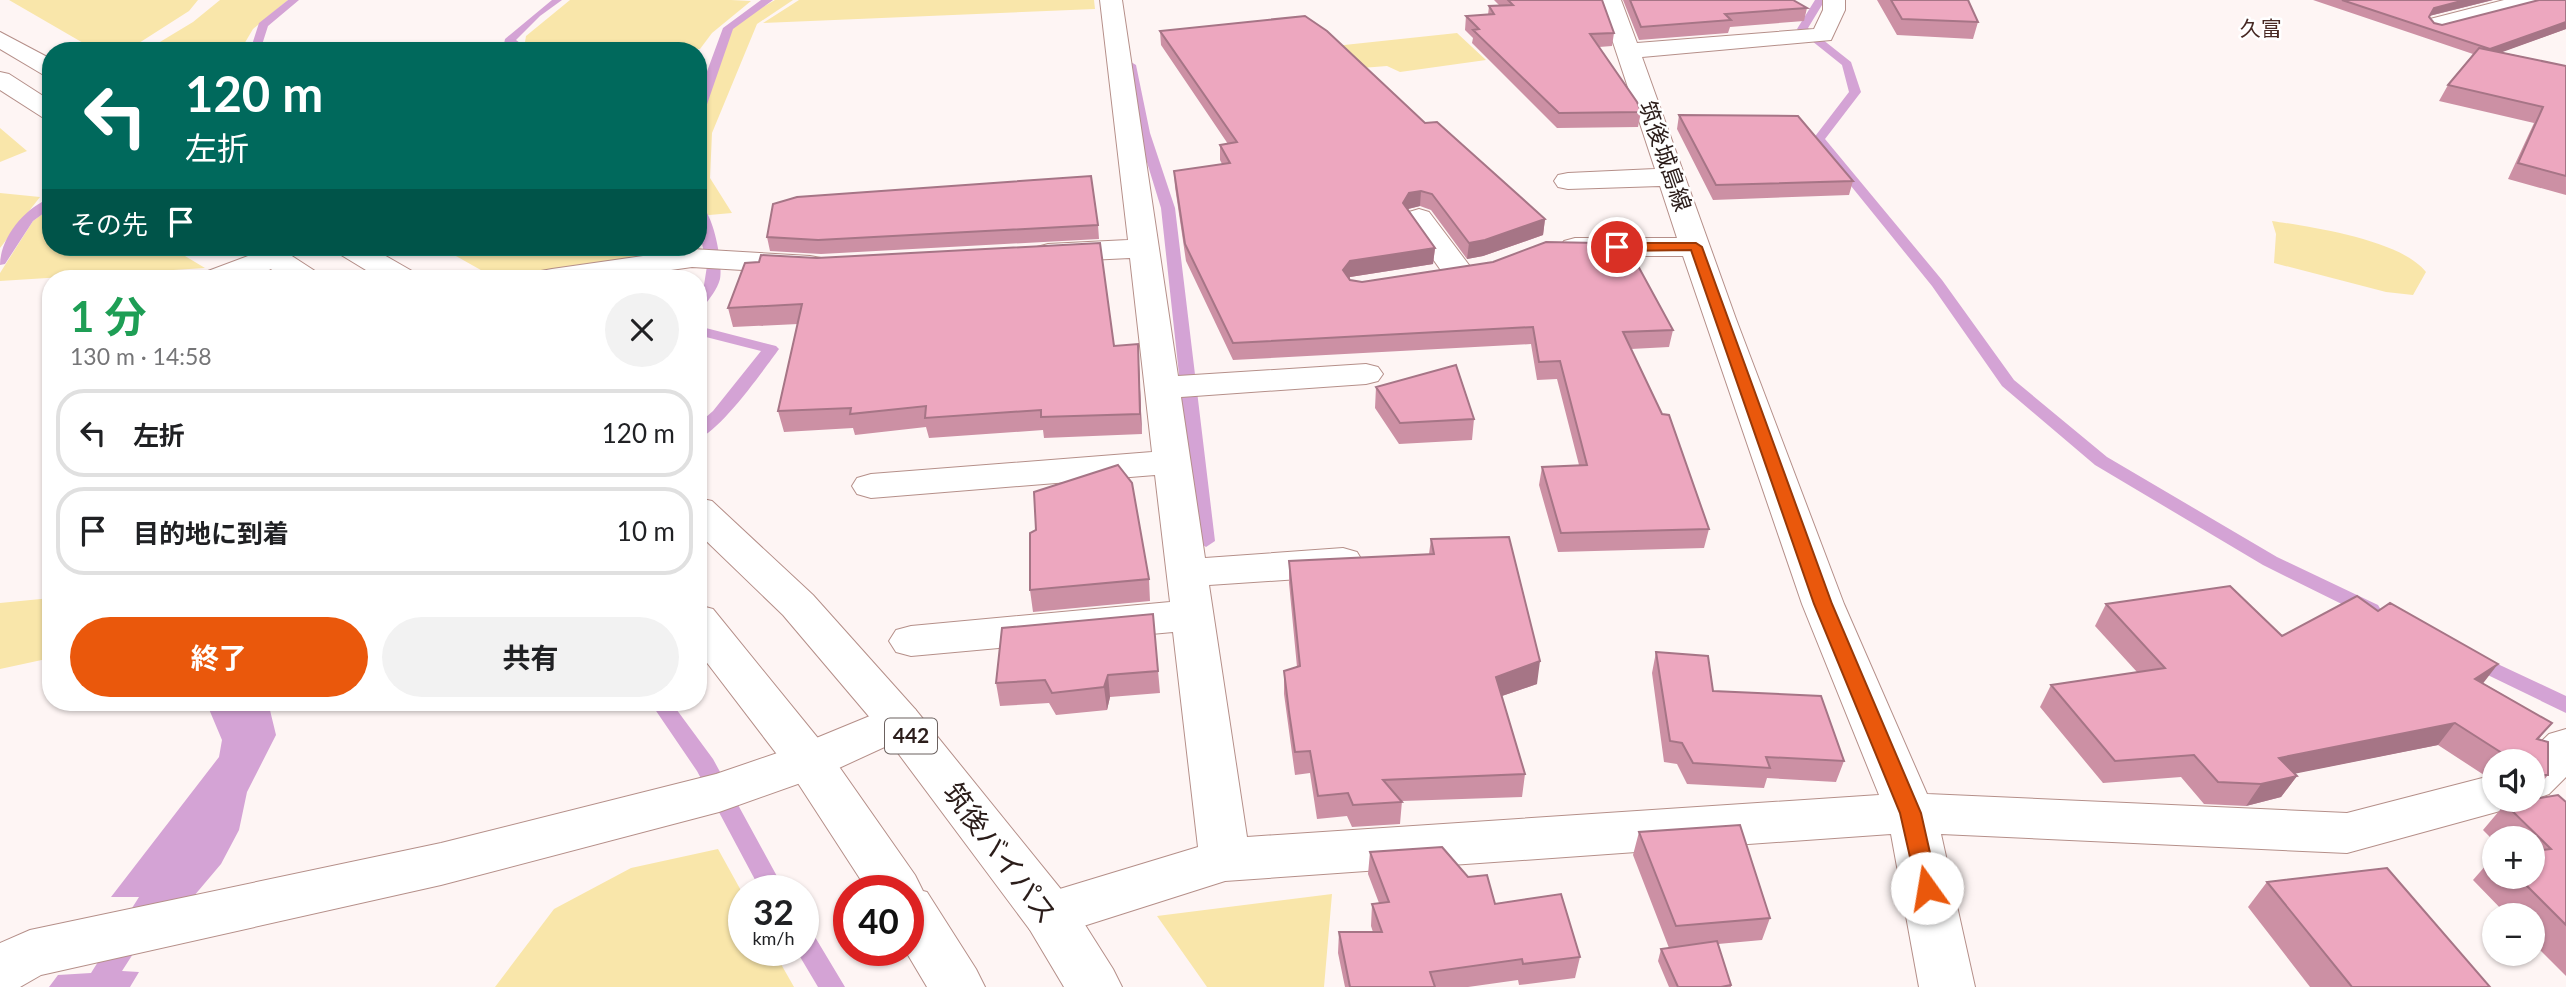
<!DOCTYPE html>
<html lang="ja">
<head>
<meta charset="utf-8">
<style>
  body { margin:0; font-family:Lato,"Noto Sans JP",sans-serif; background:#f2f2f2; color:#202124; height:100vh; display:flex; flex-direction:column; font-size:26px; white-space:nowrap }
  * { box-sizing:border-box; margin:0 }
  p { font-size:23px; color:#757577 }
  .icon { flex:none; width:38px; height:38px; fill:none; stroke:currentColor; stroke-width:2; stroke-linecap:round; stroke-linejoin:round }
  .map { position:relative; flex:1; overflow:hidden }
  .side { position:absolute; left:42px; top:270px; width:665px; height:441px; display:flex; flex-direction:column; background:#fff; border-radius:28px; box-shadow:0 2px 5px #0004 }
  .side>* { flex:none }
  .hud { position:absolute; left:42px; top:42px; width:665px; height:214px; border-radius:28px; box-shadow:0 2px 5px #0004; background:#00695c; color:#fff; overflow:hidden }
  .fabs { position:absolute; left:2482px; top:749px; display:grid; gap:14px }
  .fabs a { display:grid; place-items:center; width:63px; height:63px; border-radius:50%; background:#fff; box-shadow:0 2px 5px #0004; font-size:35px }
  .speed { position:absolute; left:728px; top:875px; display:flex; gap:14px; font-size:35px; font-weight:700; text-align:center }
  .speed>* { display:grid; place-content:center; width:91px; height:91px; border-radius:50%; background:#fff; box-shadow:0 2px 5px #0004; line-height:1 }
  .speed small { font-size:18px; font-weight:400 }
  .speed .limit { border:10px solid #d22; background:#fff; color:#111 }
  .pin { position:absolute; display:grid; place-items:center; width:60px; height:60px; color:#fff; margin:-30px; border:4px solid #fff; border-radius:50%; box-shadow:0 2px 7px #0007 }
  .me { position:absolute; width:77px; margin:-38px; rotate:347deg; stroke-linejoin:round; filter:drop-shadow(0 0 5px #0008) }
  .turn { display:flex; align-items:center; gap:24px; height:147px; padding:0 28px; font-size:32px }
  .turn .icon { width:91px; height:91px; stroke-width:2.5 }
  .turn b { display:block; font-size:49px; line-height:60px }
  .then { display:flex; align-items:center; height:66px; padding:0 28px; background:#0003; gap:14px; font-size:26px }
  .round { display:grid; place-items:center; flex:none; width:74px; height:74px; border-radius:37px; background:#f2f2f2 }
  .overview { display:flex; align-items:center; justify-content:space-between; height:119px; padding:0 28px }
  h1 { font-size:42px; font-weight:700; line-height:52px; color:#1e9e55 }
  .primary-button { display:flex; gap:14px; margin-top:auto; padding:14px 28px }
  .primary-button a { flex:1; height:80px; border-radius:42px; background:#ea580c; color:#fff; font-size:28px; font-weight:700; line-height:80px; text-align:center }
  .primary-button a+a { background:#f2f2f2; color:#202124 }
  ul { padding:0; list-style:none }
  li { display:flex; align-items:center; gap:21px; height:88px; margin:0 14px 10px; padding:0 14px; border:4px solid #e0e0e0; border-radius:28px }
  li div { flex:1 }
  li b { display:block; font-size:26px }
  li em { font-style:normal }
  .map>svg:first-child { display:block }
  .green { fill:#f9e6aa }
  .water { fill:#d4a3d5 }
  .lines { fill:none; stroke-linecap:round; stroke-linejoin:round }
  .stream { fill:#d4a3d5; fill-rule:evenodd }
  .minor-casing { stroke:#b58f89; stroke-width:2 }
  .highway-casing { stroke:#b58f89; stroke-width:2 }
  .minor { fill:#fff; fill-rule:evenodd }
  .highway { fill:#fff; fill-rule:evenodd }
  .wall { fill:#cc90a4 }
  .shaded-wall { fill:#a67586 }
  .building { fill:#eda7bf; stroke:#a67586; stroke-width:2 }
  .route { fill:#ea580c; stroke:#983908; stroke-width:2 }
  .labels { text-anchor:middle; stroke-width:5; stroke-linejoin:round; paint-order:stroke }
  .far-quarter-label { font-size:21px; fill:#482924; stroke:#fff }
  .shield { fill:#fff; stroke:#6b615f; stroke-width:2 }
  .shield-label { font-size:21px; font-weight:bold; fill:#2b1d1a }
  .street-label { font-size:23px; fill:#2b1d1a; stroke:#fff }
  .near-street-label { font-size:28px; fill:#2b1d1a; stroke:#fff }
</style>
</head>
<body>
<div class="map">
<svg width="2566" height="987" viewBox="0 0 2566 987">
  <rect width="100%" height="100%" fill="#fef5f4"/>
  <path class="green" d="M9,0H198L189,11L128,50L97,51Z
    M220,0H288L253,29L240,51H145L193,22Z
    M570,0H731L751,1L712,33L700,49L540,51L525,42L526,36Z
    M775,0H793L757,24L712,133L710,178L732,213L698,216V99L723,30Z
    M799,0H1094L1095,9L763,23Z
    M1457,33L1486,60L1400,72L1387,66L1336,70L1316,48Z
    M0,128L27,151L0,162Z
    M0,193L40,197L0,248Z
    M51,208V247H170L205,268L0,281V273L33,221Z
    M2272,221C2312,227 2401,240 2426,272L2413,295L2386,292L2274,263L2276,234Z
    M440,247H684L685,255L495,278Z
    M51,598V658L0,669V603Z
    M718,849L744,896V950H773L794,987H495L554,909L631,868Z
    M1332,894L1324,987H1207L1157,916Z"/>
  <path class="water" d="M552,0H562L540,16L516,40L531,51H510L504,44L505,39Z
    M206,702H268L276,735L247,792L239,830L221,864L188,903L167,901L122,971L139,972L130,987H49L58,975L91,973L139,897H111L219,757L222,740Z"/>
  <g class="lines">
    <path class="stream" d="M288,0H299L268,26L260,51H250L259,23Z
      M761,0H773L733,29L704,113L698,116V96L723,28Z
      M1815,0H1825L1808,28L1851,62L1861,92L1825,139L1942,280L2014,380L2107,457L2277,557L2378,605L2381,610L2378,615H2364L2263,565L2095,465L2002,386L1932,286L1813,139L1849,92L1842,65L1797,29Z
      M1131,62L1136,65L1150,133L1175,208L1215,541L1206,547L1197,541L1161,208L1138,133L1126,65Z
      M51,198V208L33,221L5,264L0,265C0,238 25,207 51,198Z
      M698,203C713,209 723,263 720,279C717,290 710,298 703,307L698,308V294L704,285L707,266L698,226Z
      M698,326L776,346L779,349C765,368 719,433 698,438V424L713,411L761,351L698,335Z
      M2472,652L2566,696V713L2465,664L2462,659L2465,654Z
      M650,702H671L713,759L785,891H761L697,771Z
      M803,929L812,932L845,987H818L796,950H803Z"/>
    <defs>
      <path id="minor" d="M1100,0H1122L1178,376L1366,364L1378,367L1383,374L1378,381L1366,384L1181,397L1205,558L1343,548L1357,552L1363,562L1357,572L1343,576L1209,585L1247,837L1879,795L1802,604L1683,256H1575L1564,253L1560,247L1564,241L1575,238H1677L1660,186L1568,189L1558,187L1554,181L1558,175L1568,173L1655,169L1599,0H1621L1637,43L1814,29L1823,10V0H1845V10L1831,40L1642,57L1736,319L1844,604L1927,794L2347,813L2494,775V800H2515L2511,808L2347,853L1941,834L1975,987H1919L1891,834L1225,881L1049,937L1030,930L1023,914L1030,898L1198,847L1173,632L911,656L896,652L889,641L896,630L911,626L1170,602L1155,475L871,498L857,494L852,486L857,478L871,474L1152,452L1130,258L1048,262L1037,259L1033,253L1037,247L1048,244L1128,240Z
        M2504,0H2540L2537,5L2438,31L2430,29L2427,24L2430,19Z
        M1419,209L1429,212L1469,265L1474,272L1469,279L1458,281L1447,279L1404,218L1409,212Z
        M272,247L283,250L287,256C271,279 228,279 203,278L208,271Z
        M692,249L810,256L821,258L825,265L821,272L810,274L692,267L615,278H536L541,271L552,269Z
        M899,704L915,709L922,721L915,733L826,774L719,812L441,885L41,975L20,987H0V943L30,930L441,843L716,774L792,748Z
        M2566,729V777L2549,794L2532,800H2531L2532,761H2521L2549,734Z"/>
      <path id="highway" d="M0,32L51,59V76L42,74L0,49Z
        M0,72L9,74L51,101V120L42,117L0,90Z
        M243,247H278L315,271L320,278H284L247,253Z
        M334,247H370L412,271L417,278H379L338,253Z
        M698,498L712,501L813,595L915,709L1068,898L1113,969L1122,987H1064L1030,930L883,733L783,615L698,533Z
        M698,605L713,609L826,748L915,875L923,891L927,892L976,969L985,987H927L905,950H908V891H868L792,774L698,651Z"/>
    </defs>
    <use href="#minor" class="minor-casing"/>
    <use href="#highway" class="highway-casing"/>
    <use href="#minor" class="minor"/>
    <use href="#highway" class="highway"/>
  </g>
  <path class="wall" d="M1494,0H1602L1614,33L1612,46L1599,47L1641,112L1638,127L1557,128L1472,43L1473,38L1465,30L1466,16L1488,15L1489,6H1500Z
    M1623,0H1793L1807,8L1804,21L1730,27L1728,33L1639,40Z
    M1877,0H1968L1978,22L1973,39L1897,35Z
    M2313,0H2493L2429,16L2434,23L2442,25L2566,0V29L2501,52L2566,66V195L2508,179L2534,123L2439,101L2448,85L2473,54Z
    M1160,31L1425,123L1545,219L1543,235L1483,256L1467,259L1431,210L1420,206L1408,209L1435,248L1433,264L1350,277V280L1673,330L1669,347L1631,349L1709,529L1704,548L1558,552L1539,485L1542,467L1579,465L1557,379L1537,380L1531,344L1233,360L1186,261L1175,187L1174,171L1222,164L1220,160V145L1228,144L1161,45Z
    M1679,115L1853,181L1849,195L1713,200L1677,129Z
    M1098,225L1099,239L821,254L770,251L767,237Z
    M745,263L1114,346L1138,344L1142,434L1044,438L1043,430L929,438L926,427L855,435L853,428L784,432L778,411L798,324L733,327L728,308Z
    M1376,387L1474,419L1472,440L1399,444L1375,408Z
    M1036,530L1149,579L1150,601L1033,612L1030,590Z
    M1431,539L1537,684L1502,696L1525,774L1522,797L1402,801L1400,824L1352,827L1347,816L1317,819L1310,773L1295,775L1284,694V671L1297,667L1289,583V561L1429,554Z
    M2106,604L2282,636L2483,683L2552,723L2538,740L2548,775L2532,794V761H2494V773L2484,775L2438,745L2295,773L2297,776L2281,797L2246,806L2204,804L2181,777L2103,783L2040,707L2051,685L2137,672L2095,626Z
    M1153,614L1160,693L1110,697L1107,710L1056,715L1049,703L1000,706L996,683Z
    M1656,652L1713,691L1844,761L1836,782L1767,778L1764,788L1687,784L1677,764L1664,762L1652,673Z
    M2566,802V976L2532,942V915H2507L2473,880L2494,856V877H2532V838H2494V841L2483,830L2505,804Z
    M1639,832L1770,918L1762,940L1718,944L1731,985V987H1669L1658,961L1661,949L1669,948L1633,855Z
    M1370,852L1468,877L1495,904L1580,957L1575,978L1519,985L1518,980L1468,987H1345L1338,953L1339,932H1373L1371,926L1372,904L1379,903L1368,874Z
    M2267,882L2490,987H2310L2248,907Z"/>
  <path class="shaded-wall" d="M2465,0H2493L2429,16L2434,8Z
    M2566,22V29L2486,58L2490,49Z
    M1421,191L1420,206L1408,209L1402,220L1403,203L1409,193Z
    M1545,219L1543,235L1483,256L1467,259L1469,243Z
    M1435,248L1433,264L1350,277L1342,287L1343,270L1350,261Z
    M1138,344L1139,364L1142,434L1140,414Z
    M1540,661L1537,684L1493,699L1496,677Z
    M2498,664L2481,686L2475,679Z
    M1108,675L1110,697L1107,710L1104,687Z
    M2455,723L2438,745L2264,780L2279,758Z
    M2297,776L2281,797L2246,806L2261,784Z"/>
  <path class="building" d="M1508,0H1602L1614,33L1590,34L1637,102L1641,112L1559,113L1473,30L1479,29L1466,16L1494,14L1489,6L1513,5Z
    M1630,0H1793L1807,8L1725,14L1731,20L1641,27Z
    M1891,0H1968L1978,22L1902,19Z
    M2342,0H2465L2434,8L2429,17L2434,23L2442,25L2539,0H2566V22L2490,49Z
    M1305,16L1327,31L1425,123L1437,122L1545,219L1485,240L1469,243L1432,194L1421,191L1409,193L1403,203L1435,248L1350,261L1343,270L1350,280L1362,282L1493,262L1546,242L1599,243L1602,246L1605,242H1625L1673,330L1623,332L1662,414L1669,415L1709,529L1561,533L1542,467L1587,465L1560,361L1539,362L1533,327L1233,343L1185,244L1174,171L1230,163L1220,145L1237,142L1160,31Z
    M2479,48L2566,66V176L2518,163L2543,107L2448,85Z
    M1679,115L1798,116L1853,181L1716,185Z
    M1091,176L1098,225L818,240L767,237L773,204L797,197Z
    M1100,243L1114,346L1138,344L1140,414L1041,417V410L925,418L926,406L850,414L851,408L778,411L802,304L728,308L745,263L759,262L761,255L817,258Z
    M1456,365L1474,419L1400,423L1376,387Z
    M1118,465L1132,483L1149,579L1030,590V533L1036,530L1034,492Z
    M1509,537L1540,661L1496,677L1525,774L1383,780L1402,802L1353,805L1348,793L1318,796L1310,751L1295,752L1289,712L1284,671L1300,666L1289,561L1434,554L1431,539Z
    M2230,586L2282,636L2357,596L2378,611L2390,603L2498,664L2475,679L2552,723L2537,739L2548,742V775H2538L2532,772V761H2516L2514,751L2502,753L2455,723L2279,758L2297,776L2261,784L2218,782L2194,755L2115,761L2051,685L2165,668L2106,604Z
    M1153,614L1158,671L1108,675L1104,687L1052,693L1045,680L996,683L1002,628Z
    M1656,652L1708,656L1713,691L1821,696L1844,761L1766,757L1770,768L1693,763L1682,743L1670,741Z
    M2558,795L2566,802V925L2518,877H2532V851L2551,849L2505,804Z
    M1740,825L1770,918L1676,926L1639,832Z
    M1442,847L1468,877L1487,875L1495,904L1561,894L1580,957L1523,964L1522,959L1430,972L1435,987H1350L1339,932H1382L1372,904L1389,902L1370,852Z
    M2387,868L2490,987H2352L2267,882Z
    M1717,941L1731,985L1721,987H1678L1661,949Z"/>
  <path class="route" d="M1696,243L1702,247L1832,604L1921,813L1938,888L1935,894L1927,897L1920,894L1917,888L1900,813L1814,604L1691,250L1617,251L1611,247L1617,243Z"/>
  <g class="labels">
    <g class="far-quarter-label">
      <text x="2261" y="36">久富</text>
    </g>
    <rect class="shield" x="885" y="718.5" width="52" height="35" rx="5"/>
    <g class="shield-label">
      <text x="911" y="743">442</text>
    </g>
    <g class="street-label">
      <text transform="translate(1665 156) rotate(71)" y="8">筑後城島線</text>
    </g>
    <g class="near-street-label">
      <text transform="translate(1000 853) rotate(53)" y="10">筑後バイパス</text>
    </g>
  </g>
</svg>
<div class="fabs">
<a><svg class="icon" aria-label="sound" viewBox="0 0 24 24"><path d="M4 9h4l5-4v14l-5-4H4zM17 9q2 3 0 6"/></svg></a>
<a>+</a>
<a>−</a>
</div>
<div class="speed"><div>32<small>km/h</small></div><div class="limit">40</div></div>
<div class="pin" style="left:1617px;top:247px;background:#d93025"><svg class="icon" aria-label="arrive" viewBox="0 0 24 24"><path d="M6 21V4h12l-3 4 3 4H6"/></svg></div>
<svg class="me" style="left:1927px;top:888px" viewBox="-20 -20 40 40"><circle r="19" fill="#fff"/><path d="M0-13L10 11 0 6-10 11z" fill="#ea580c"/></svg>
<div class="hud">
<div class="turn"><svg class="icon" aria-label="left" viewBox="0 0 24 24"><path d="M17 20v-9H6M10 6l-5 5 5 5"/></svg><div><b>120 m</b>左折</div></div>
<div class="then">その先<svg class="icon" aria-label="arrive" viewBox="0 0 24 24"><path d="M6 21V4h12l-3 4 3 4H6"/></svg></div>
</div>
<section class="side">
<div class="overview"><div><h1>1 分</h1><p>130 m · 14:58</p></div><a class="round"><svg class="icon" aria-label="close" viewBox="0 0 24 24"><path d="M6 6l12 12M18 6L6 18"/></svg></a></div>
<ul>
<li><svg class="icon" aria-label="left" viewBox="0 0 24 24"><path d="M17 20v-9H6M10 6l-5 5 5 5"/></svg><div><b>左折</b></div><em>120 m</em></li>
<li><svg class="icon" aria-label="arrive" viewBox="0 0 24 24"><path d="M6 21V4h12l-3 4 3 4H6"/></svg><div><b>目的地に到着</b></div><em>10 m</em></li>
</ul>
<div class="primary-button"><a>終了</a><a>共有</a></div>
</section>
</div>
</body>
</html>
